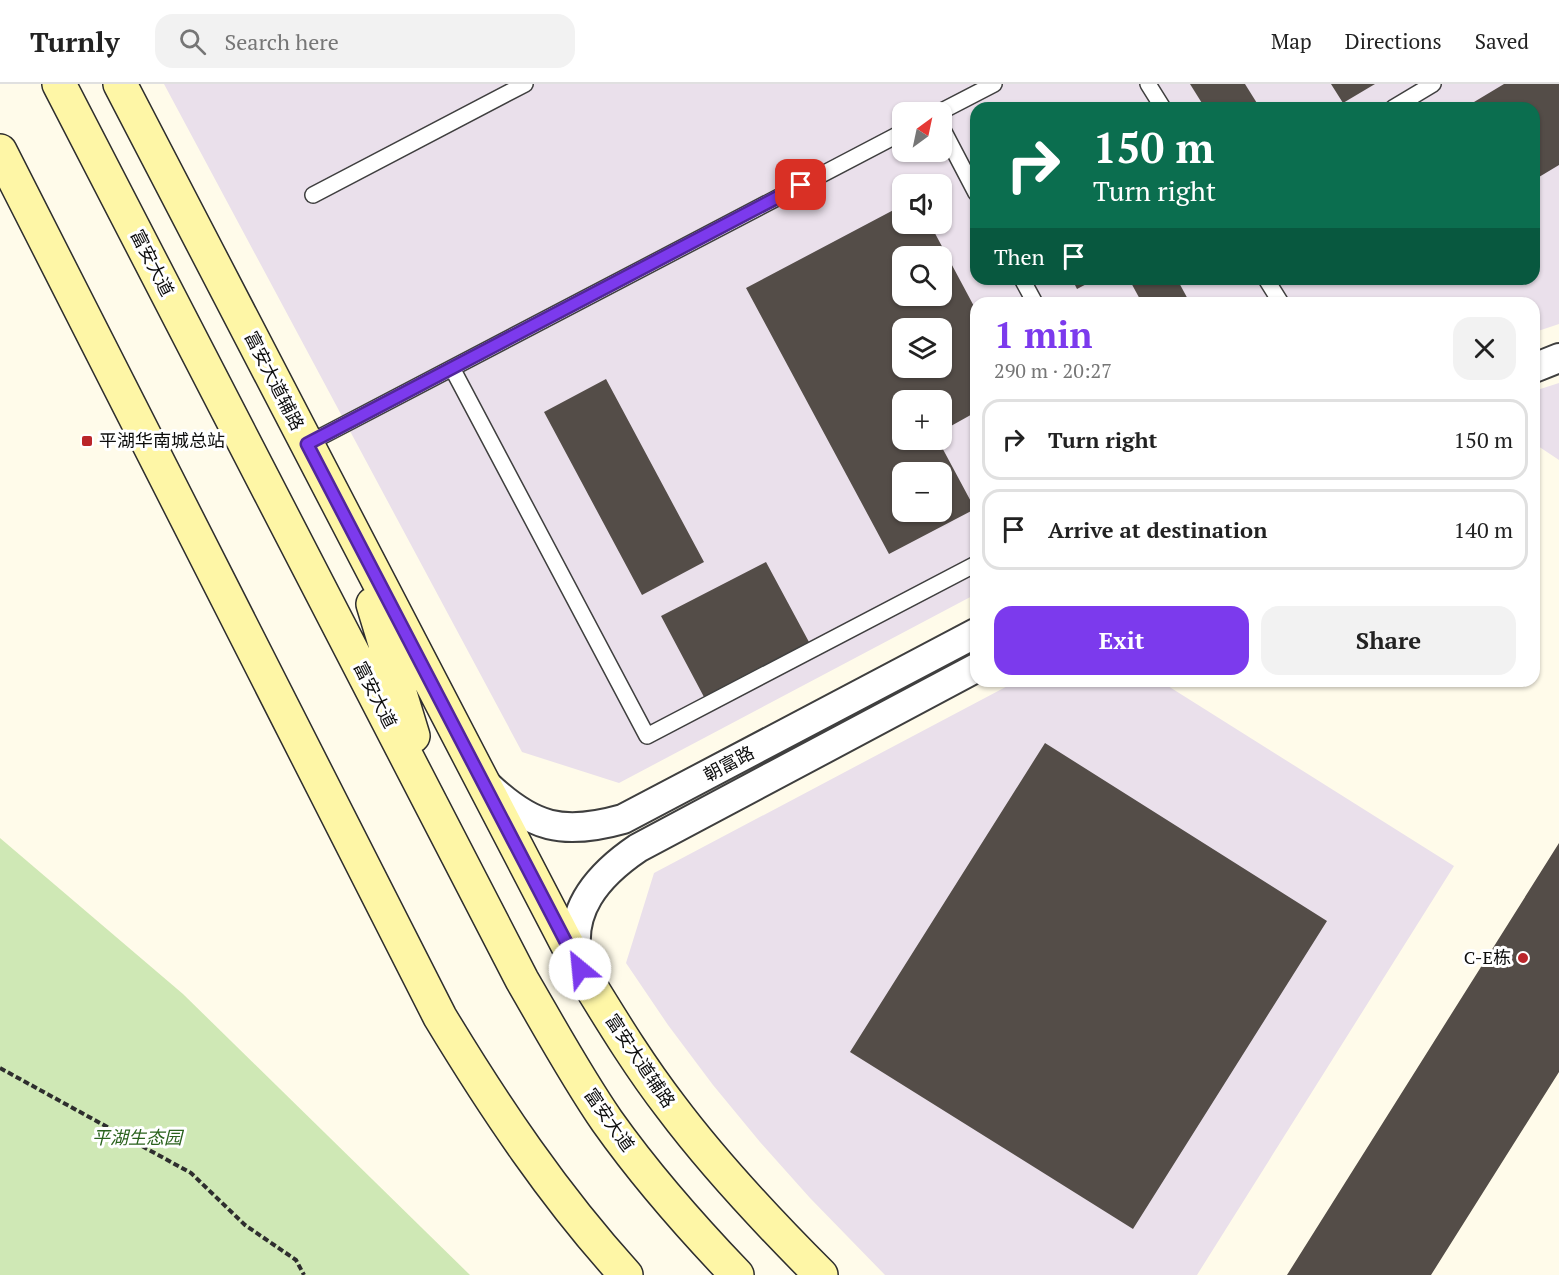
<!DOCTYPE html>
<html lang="en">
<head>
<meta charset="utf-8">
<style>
  body { margin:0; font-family:"PT Serif","Noto Sans SC",serif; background:#f2f2f2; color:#222; height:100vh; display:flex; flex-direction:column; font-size:22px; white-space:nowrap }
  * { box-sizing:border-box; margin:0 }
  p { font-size:20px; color:#767676 }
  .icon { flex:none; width:33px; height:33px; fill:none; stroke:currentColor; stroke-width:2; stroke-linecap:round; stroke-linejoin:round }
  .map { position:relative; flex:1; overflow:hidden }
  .details { position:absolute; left:970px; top:213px; width:570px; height:390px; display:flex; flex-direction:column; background:#fff; border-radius:18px; box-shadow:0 2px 4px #0004 }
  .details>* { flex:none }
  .hud { position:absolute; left:970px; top:18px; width:570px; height:183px; border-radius:18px; box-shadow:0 2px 4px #0004; background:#0b6e4f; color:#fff; overflow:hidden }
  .needle { width:39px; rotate:33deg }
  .buttons { position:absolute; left:892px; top:18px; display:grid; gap:12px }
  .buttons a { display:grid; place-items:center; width:60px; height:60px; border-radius:12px; background:#fff; box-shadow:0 2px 4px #0004; font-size:30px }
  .pin { position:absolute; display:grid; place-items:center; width:51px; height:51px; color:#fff; margin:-26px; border-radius:12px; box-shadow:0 3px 9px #0006 }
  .me { position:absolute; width:66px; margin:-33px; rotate:332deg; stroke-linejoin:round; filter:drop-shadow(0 0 4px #0008) }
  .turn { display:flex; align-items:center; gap:21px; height:126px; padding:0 24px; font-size:27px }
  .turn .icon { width:78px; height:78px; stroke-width:2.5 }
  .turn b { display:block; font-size:42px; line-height:51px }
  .then { display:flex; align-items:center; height:57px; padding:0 24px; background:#0003; gap:12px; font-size:22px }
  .round { display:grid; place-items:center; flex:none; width:63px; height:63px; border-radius:18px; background:#f2f2f2 }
  .summary { display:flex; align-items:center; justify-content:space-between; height:102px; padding:0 24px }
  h1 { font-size:36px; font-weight:800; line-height:45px; color:#7c3aed }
  .button { display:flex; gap:12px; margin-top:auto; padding:12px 24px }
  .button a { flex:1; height:69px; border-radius:18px; background:#7c3aed; color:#fff; font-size:24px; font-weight:800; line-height:69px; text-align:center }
  .button a+a { background:#f2f2f2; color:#222 }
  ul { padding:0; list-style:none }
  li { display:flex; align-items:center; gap:18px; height:81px; margin:0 12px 9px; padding:0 12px; border:3px solid #e0e0e0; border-radius:18px }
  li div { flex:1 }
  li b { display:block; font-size:22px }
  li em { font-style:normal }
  header { display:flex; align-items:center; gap:36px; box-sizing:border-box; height:84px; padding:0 30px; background:#fff; border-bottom:2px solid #e0e0e0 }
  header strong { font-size:28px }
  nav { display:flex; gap:33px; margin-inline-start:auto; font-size:21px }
  .search { width:420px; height:54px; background:#f2f2f2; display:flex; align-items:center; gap:15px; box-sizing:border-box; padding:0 21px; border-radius:18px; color:#767676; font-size:22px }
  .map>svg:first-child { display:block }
  .industrial { fill:#eae0eb; fill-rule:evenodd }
  .green { fill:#cfe8b5 }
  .building { fill:#544d48; fill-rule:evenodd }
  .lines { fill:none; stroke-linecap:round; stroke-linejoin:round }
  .service-casing { stroke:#3f3f3f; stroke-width:18 }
  .minor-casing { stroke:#3f3f3f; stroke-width:32 }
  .secondary-casing { stroke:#2e2e2e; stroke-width:36 }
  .path { stroke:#2e2e2e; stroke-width:4; stroke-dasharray:6 3; stroke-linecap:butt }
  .service { stroke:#fff; stroke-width:15 }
  .minor { stroke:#fff; stroke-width:28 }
  .secondary { stroke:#fef6a6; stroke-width:33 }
  .route-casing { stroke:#51269a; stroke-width:15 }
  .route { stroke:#7c3aed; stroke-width:10 }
  .poi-dot { fill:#ba252a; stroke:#fff; stroke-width:2 }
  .labels { text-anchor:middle; stroke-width:6; stroke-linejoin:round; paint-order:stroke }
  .street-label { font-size:18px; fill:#0c0c0c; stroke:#fff }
  .poi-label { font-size:18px; fill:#0c0c0c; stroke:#fff; text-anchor:start }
  .park-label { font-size:18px; font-style:italic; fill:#2a621d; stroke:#fff }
</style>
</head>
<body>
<header>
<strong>Turnly</strong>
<div class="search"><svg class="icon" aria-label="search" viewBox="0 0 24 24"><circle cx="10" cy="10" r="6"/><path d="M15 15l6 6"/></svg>Search here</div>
<nav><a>Map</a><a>Directions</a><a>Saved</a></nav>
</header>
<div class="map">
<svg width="1559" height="1191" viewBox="0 0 1559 1191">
  <rect width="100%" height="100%" fill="#fffbea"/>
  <path class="industrial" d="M164,0H1559V240L1535,248L1534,219H976V510L619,699L522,668ZM976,24H1534V195H976ZM903,28H942V68H903ZM903,100H942V140H903ZM903,172H942V212H903ZM903,244H942V284H903ZM903,316H942V356H903ZM903,388H942V428H903Z
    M1559,299V376L1535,360L1534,307Z
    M1017,597H1160L1454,782L1197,1191H885L810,1114L760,1058L713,1001L668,941L626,879L654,789Z"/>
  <path class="green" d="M0,754L183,910L470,1191H0Z"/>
  <path class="building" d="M1190,0H1245L1260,24H1205Z
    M1331,0H1375L1343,19Z
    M1504,0H1559V81L1534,96V24H1464Z
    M903,121V140H930L976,226V328L942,347V316H903V356H938L975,425L889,470L746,204ZM903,172H942V212H903ZM903,244H942V284H903ZM903,388H942V428H903Z
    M1072,195H1096L1077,205Z
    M1129,195H1177L1190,219H1142Z
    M606,295L704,478L642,511L544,328Z
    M766,478L809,558L704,613L661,532Z
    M1045,659L1327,837L1133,1145L850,968Z
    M1559,759V988L1431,1191H1287Z"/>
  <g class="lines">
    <defs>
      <path id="service" d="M1148,0L1163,24
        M1393,24L1433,0
        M940,28L994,0
        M942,44L976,109
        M313,111L525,0
        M1022,195L1035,219
        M1266,195L1281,219
        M452,284L647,652L976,480
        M307,360L903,48"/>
      <path id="minor" d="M1534,284L1559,274
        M487,701C532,744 563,752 623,735L976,549
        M579,880C565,828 598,791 638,764L976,584"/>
      <path id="secondary" d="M59,0L522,896C550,944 576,992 607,1037C646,1092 691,1143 737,1191
        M120,0L580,885C609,932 637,979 671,1023C716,1083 768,1138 821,1191
        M0,67L440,933C495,1024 554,1112 626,1191
        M373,520L413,652"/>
    </defs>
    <use href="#service" class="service-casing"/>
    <use href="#minor" class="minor-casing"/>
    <use href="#secondary" class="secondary-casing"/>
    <path class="path" d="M0,984L191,1089L245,1141L296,1176L304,1191"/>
    <use href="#service" class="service"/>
    <use href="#minor" class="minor"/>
    <use href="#secondary" class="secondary"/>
  </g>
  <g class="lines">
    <defs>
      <path id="route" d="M580,885L307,360L801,101"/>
    </defs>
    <use href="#route" class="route-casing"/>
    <use href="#route" class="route"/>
  </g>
  <g class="poi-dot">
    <rect x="81" y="351" width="12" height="12" rx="3"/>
    <circle cx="1523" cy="874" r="6"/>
  </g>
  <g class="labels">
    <g class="street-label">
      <text transform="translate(152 179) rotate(63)" y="6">富安大道</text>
      <text transform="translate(274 297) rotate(63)" y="6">富安大道辅路</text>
      <text transform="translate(375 611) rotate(63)" y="6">富安大道</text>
      <text transform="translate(729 680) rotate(-28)" y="6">朝富路</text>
      <text transform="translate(640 977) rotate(56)" y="6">富安大道辅路</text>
      <text transform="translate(609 1036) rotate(55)" y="6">富安大道</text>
    </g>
    <g class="poi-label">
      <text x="99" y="363">平湖华南城总站</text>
      <text x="1511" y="880" text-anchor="end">C-E栋</text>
    </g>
    <g class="park-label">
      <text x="137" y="1060">平湖生态园</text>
    </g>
  </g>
</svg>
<div class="buttons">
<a><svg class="needle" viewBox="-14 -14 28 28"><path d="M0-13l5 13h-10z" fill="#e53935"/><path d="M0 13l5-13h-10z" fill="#767676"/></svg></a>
<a><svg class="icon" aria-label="sound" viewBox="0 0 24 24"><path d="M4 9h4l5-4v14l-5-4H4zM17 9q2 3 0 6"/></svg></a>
<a><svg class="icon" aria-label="search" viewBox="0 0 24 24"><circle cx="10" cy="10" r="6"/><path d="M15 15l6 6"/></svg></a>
<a><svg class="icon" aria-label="layers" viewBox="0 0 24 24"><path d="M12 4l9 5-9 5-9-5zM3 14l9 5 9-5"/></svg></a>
<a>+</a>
<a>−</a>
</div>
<div class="pin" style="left:801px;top:101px;background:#d93025"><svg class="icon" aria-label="arrive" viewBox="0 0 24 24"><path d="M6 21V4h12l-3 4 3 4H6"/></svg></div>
<svg class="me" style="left:580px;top:885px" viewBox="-20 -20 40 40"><circle r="19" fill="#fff"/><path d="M0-13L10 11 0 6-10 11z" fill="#7c3aed"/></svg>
<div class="hud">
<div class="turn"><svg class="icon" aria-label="right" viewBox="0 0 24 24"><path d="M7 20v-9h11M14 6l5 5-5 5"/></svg><div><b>150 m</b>Turn right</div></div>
<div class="then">Then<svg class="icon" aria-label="arrive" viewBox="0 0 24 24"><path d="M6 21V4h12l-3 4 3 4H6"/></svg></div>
</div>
<section class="details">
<div class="summary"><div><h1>1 min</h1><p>290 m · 20:27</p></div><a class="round"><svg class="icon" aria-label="close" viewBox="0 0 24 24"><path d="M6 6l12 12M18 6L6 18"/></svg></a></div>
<ul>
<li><svg class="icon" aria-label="right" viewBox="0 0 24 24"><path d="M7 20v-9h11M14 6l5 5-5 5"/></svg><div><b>Turn right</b></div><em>150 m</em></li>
<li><svg class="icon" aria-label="arrive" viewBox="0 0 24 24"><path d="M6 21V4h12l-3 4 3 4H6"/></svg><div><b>Arrive at destination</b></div><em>140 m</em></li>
</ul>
<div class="button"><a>Exit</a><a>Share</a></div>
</section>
</div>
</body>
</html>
